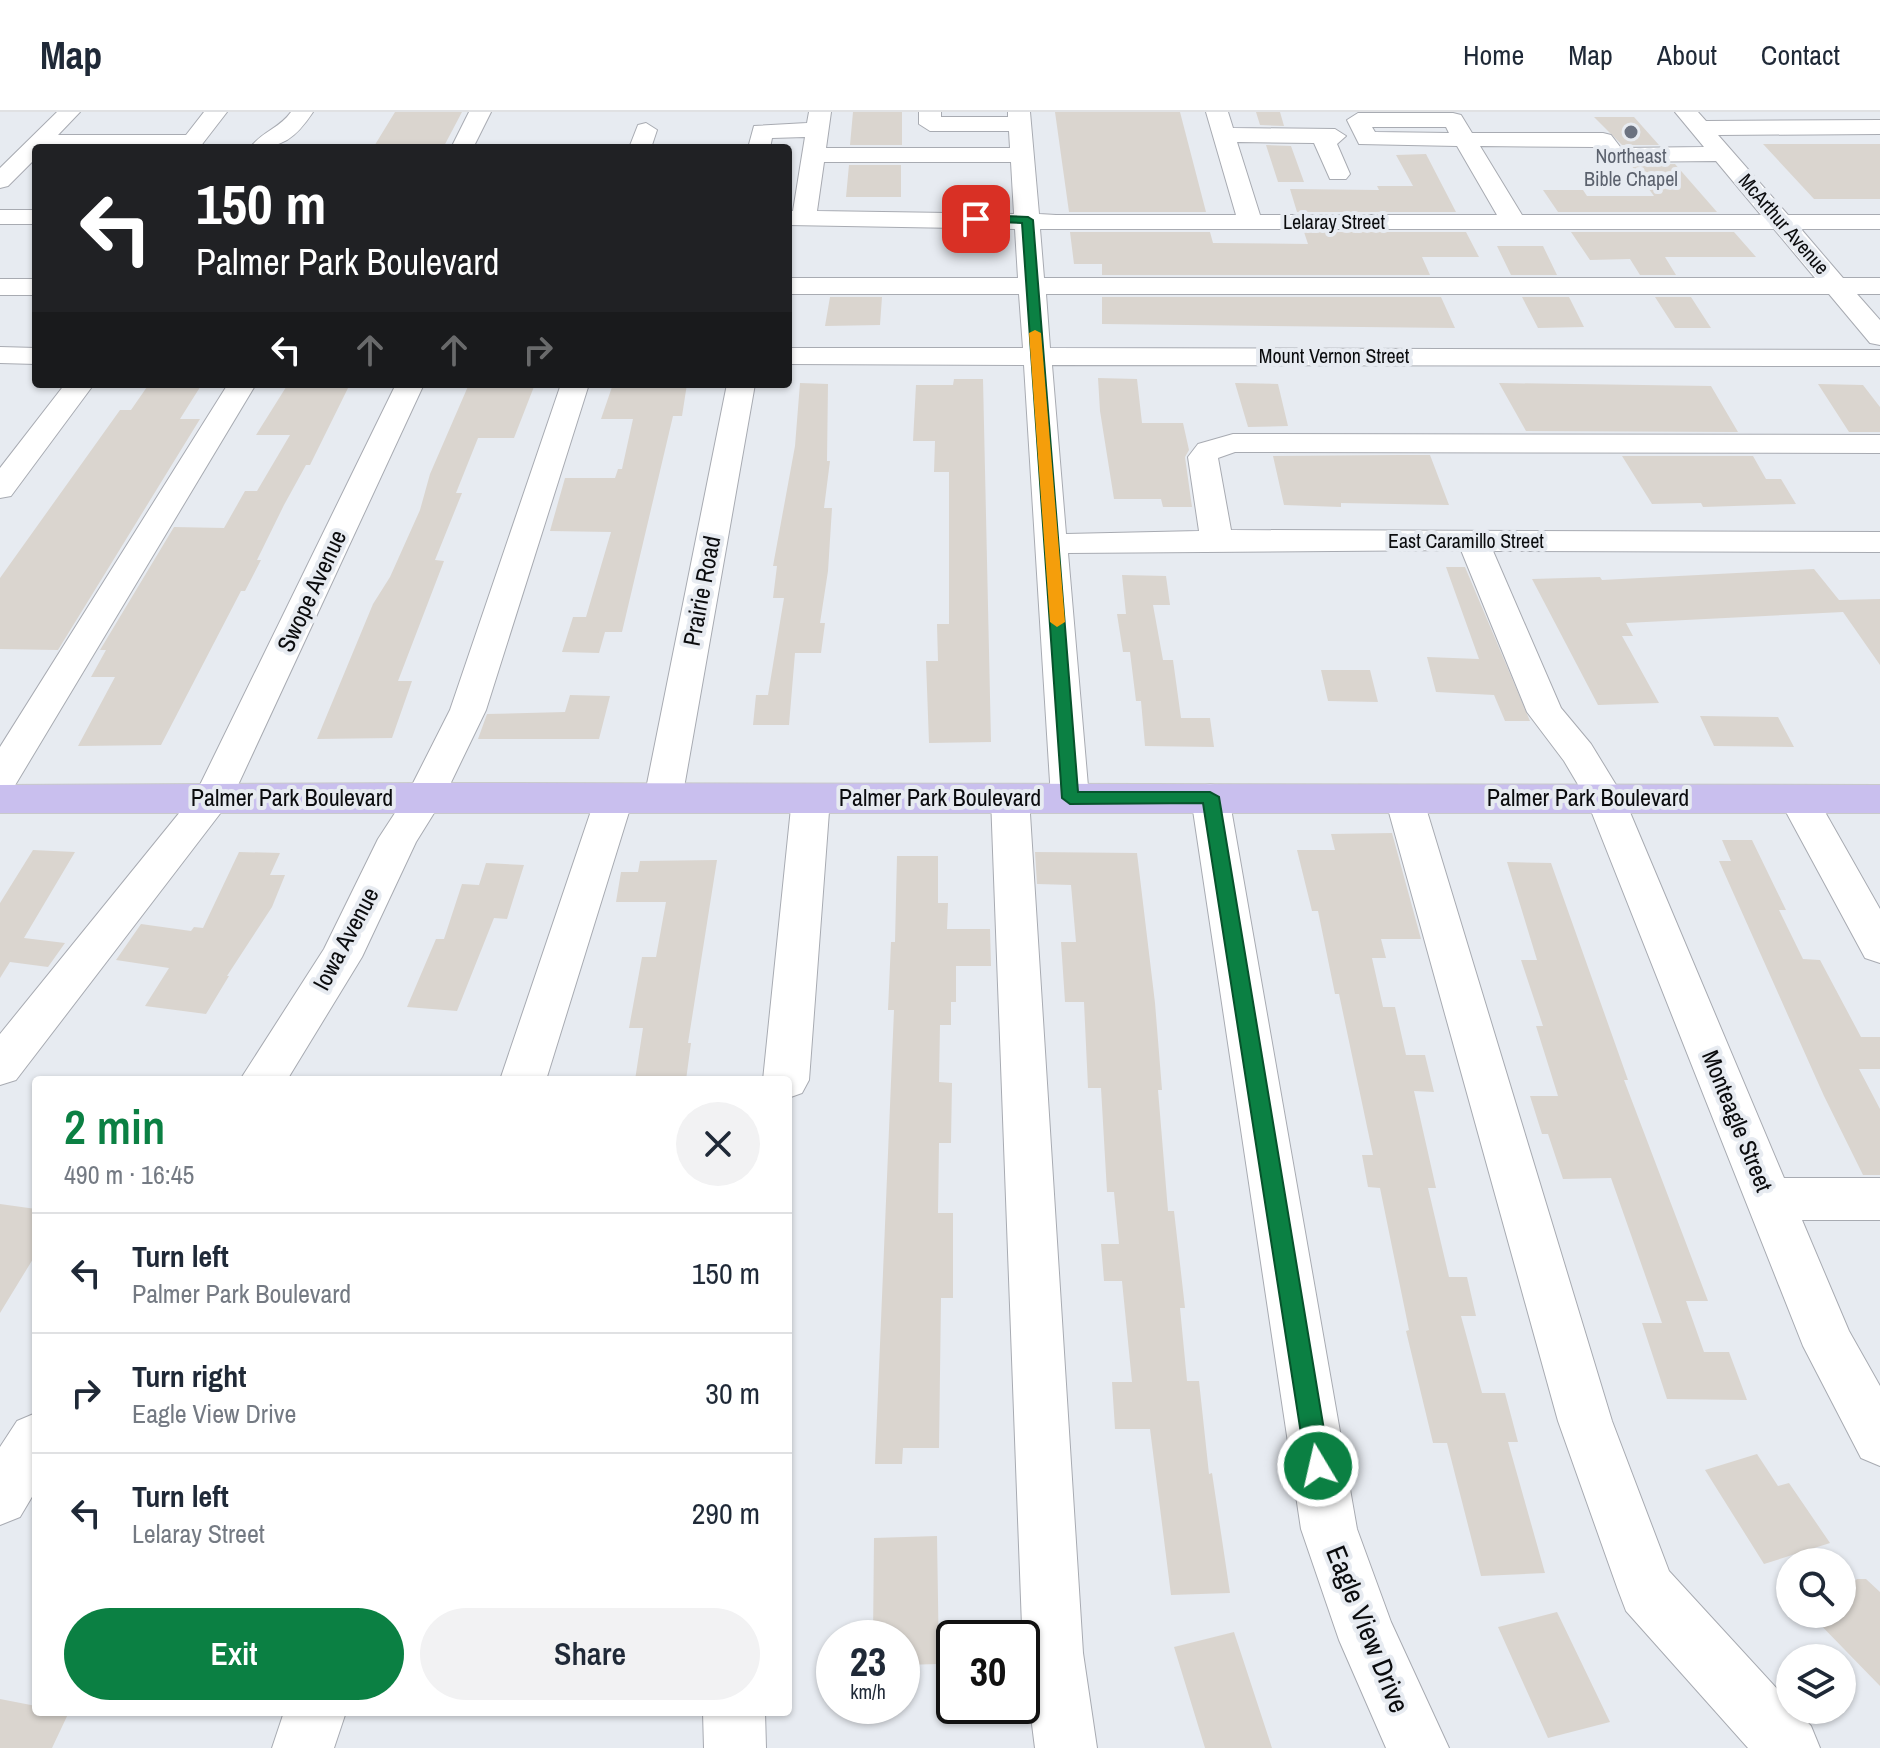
<!DOCTYPE html>
<html lang="en">
<head>
<meta charset="utf-8">
<style>
  body { margin:0; font-family:"Archivo Narrow",sans-serif; background:#f2f2f3; color:#1f2937; height:100vh; display:flex; flex-direction:column; font-size:30px; white-space:nowrap }
  * { box-sizing:border-box; margin:0 }
  p { font-size:26px; color:#747a83 }
  .icon { flex:none; width:44px; height:44px; fill:none; stroke:currentColor; stroke-width:2; stroke-linecap:round; stroke-linejoin:round }
  .map { position:relative; flex:1; overflow:hidden }
  .panel { position:absolute; left:32px; top:964px; width:760px; height:640px; display:flex; flex-direction:column; background:#fff; border-radius:8px; box-shadow:0 2px 6px #0004 }
  .panel>* { flex:none }
  .guide { position:absolute; left:32px; top:32px; width:760px; height:244px; border-radius:8px; box-shadow:0 2px 6px #0004; background:#202124; color:#fff; overflow:hidden }
  .tools { position:absolute; left:1776px; top:1436px; display:grid; gap:16px }
  .tools a { display:grid; place-items:center; width:80px; height:80px; border-radius:50%; background:#fff; box-shadow:0 2px 6px #0004; font-size:40px }
  .speed { position:absolute; left:816px; top:1508px; display:flex; gap:16px; font-size:40px; font-weight:700; text-align:center }
  .speed>* { display:grid; place-content:center; width:104px; height:104px; border-radius:50%; background:#fff; box-shadow:0 2px 6px #0004; line-height:1 }
  .speed small { font-size:20px; font-weight:400 }
  .speed .limit { border:4px solid #111; border-radius:12px; background:#fff; color:#111 }
  .pin { position:absolute; display:grid; place-items:center; width:68px; height:68px; color:#fff; margin:-34px; border-radius:16px; box-shadow:0 4px 12px #0006 }
  .me { position:absolute; width:88px; margin:-44px; rotate:351deg; stroke-linejoin:round; filter:drop-shadow(0 0 6px #0008) }
  .turn { display:flex; align-items:center; gap:28px; height:168px; padding:0 32px; font-size:36px }
  .turn .icon { width:104px; height:104px; stroke-width:2.5 }
  .turn b { display:block; font-size:56px; line-height:68px }
  .lanes { display:flex; align-items:center; height:76px; padding:0 32px; background:#0003; justify-content:center; gap:40px; direction:ltr }
  .lanes .off { opacity:.35 }
  .round { display:grid; place-items:center; flex:none; width:84px; height:84px; border-radius:42px; background:#f2f2f3 }
  .head { display:flex; align-items:center; justify-content:space-between; height:136px; padding:0 32px }
  h1 { font-size:48px; font-weight:600; line-height:60px; color:#0b8043 }
  .cta { display:flex; gap:16px; margin-top:auto; padding:16px 32px }
  .cta a { flex:1; height:92px; border-radius:48px; background:#0b8043; color:#fff; font-size:32px; font-weight:600; line-height:92px; text-align:center }
  .cta a+a { background:#f2f2f3; color:#1f2937 }
  ul { padding:0; list-style:none }
  li { display:flex; align-items:center; gap:24px; height:120px; padding:0 32px; border-top:2px solid #e0e1e3 }
  li div { flex:1 }
  li b { display:block; font-size:30px }
  li em { font-style:normal }
  header { display:flex; align-items:center; gap:48px; box-sizing:border-box; height:112px; padding:0 40px; background:#fff; border-bottom:2px solid #e0e1e3 }
  header strong { font-size:38px }
  nav { display:flex; gap:44px; margin-inline-start:auto; font-size:28px }
  .map>svg:first-child { display:block }
  .building { fill:#dad5cf }
  .lines { fill:none; stroke-linecap:round; stroke-linejoin:round }
  .minor-casing { stroke:#a8abb2; stroke-width:2 }
  .major-casing { stroke:#c9caca; stroke-width:2 }
  .minor { fill:#fff; fill-rule:evenodd }
  .major { fill:#c9bfee; fill-rule:evenodd }
  .route { fill:#0b8043; stroke:#07532c; stroke-width:2 }
  .slow { fill:#f59e0b }
  .worship-dot { fill:#6b7280; stroke:#e7ebf1; stroke-width:3 }
  .labels { text-anchor:middle; stroke-width:8; stroke-linejoin:round; paint-order:stroke }
  .far-worship-label { font-size:20px; fill:#5b616d; stroke:#e7ebf1 }
  .far-street-label { font-size:20px; fill:#0b0c0e; stroke:#e7ebf1 }
  .street-label { font-size:24px; fill:#0b0c0e; stroke:#e7ebf1 }
  .near-street-label { font-size:28px; fill:#0b0c0e; stroke:#e7ebf1 }
</style>
</head>
<body>
<header>
<strong>Map</strong>
<nav><a>Home</a><a>Map</a><a>About</a><a>Contact</a></nav>
</header>
<div class="map">
<svg width="1880" height="1636" viewBox="0 0 1880 1636">
  <rect width="100%" height="100%" fill="#e7ebf1"/>
  <path class="building" d="M395,0H462L443,36H373Z
    M853,0H902V33H850Z
    M1055,0H1180L1206,100H1069Z
    M1256,0H1280L1284,14L1260,13Z
    M1594,5H1634L1659,33H1622Z
    M1763,32H1880V87H1814Z
    M1266,33L1291,34L1304,70H1278Z
    M1426,42L1456,100H1297L1290,77L1379,78L1377,74H1413L1396,43Z
    M1675,52L1717,100H1558L1543,78H1583L1587,84H1654L1631,53Z
    M849,53H901V85H846Z
    M1070,120H1210L1213,131L1308,132L1304,120H1466L1479,145H1422L1430,163H1102V152H1074Z
    M1571,120H1734L1756,145H1665L1676,163H1640L1630,147L1590,148Z
    M1497,134H1543L1557,163H1511Z
    M830,185H882L880,213L825,214Z
    M1102,185H1441L1455,216L1102,212Z
    M1522,185H1569L1584,215L1538,216Z
    M1655,185H1691L1711,216H1675Z
    M1098,266L1137,267L1142,311H1183L1189,338L1185,345L1192,395H1163L1161,387H1114L1100,299Z
    M954,267H983L991,630L929,631L926,549H938L937,512H949V360H934L935,329H913L916,273H953Z
    M800,271L828,272L827,349H830L824,396H832L828,459L820,511H825L821,541H795L789,613H753L756,583H768L784,486H773L777,454H773L795,334Z
    M1235,271L1278,272L1288,314L1248,315Z
    M1499,271L1711,274L1738,320L1526,319Z
    M149,272H202L180,307H200L58,538L0,537V466L120,298H131Z
    M288,272H350L310,353H306L284,393L257,448H261L245,479H241L161,633L78,634L115,565H91L106,538H100L174,415L224,416L245,379H257L290,323H256Z
    M469,272H535L514,326H478L456,381H462L435,448L444,449L398,569H412L392,626L317,627L373,492L390,465L420,398L430,362Z
    M613,272H687L682,304H673L622,520H605L599,541L562,540L573,505H586L611,420L550,419L565,366H615L618,357H622L633,307H601Z
    M1818,272L1863,273L1880,295V320H1849Z
    M1399,343H1430L1449,393L1341,391V395L1284,393L1273,344Z
    M1622,344H1753L1766,367H1781L1796,392L1703,395L1701,391L1652,392Z
    M1446,455H1465L1530,609H1505L1494,583L1436,580L1427,545L1479,547Z
    M1814,457L1839,488L1880,487V553L1843,500L1626,511L1633,524H1622L1659,591L1598,593L1532,467L1600,465L1602,468Z
    M1122,463L1166,464L1170,493H1153L1163,548H1173L1181,606H1210L1214,635L1145,634L1141,589H1136L1130,540H1123L1117,502H1126Z
    M1321,558H1370L1378,590L1328,589Z
    M570,583L610,584L599,627H478L487,602L565,600Z
    M1700,604L1778,605L1794,635L1714,634Z
    M1392,721L1421,827H1381L1386,846H1372L1383,895H1395L1406,943H1425L1434,980L1414,979L1436,1076H1428L1449,1165H1467L1476,1204H1461L1482,1281H1505L1518,1330H1508L1545,1461L1481,1464L1447,1331H1433L1406,1219L1409,1218L1380,1076L1368,1075L1362,1043H1373L1339,882H1335L1318,799H1312L1297,738H1335L1331,722Z
    M1722,728H1752L1786,798H1779L1803,847L1820,848L1861,925H1880V957H1859L1880,997V1063H1863L1824,984L1719,749H1731Z
    M33,738L75,740L24,826L65,831L48,855L10,850L0,866V791Z
    M239,740L280,741L270,763H285L272,795L227,864H229L206,902L145,894L169,856L116,848L141,812L191,819L194,815L203,816Z
    M1035,740L1137,741L1155,891L1162,978H1158L1168,1099H1174L1185,1196H1180L1187,1269H1199L1209,1362L1212,1361L1230,1481L1171,1483L1150,1317H1115L1112,1270H1132L1122,1169H1104L1101,1132H1119L1114,1080H1107L1101,976H1088L1084,890H1065L1061,830H1076L1071,773L1037,772Z
    M897,744H938V791H948L947,817H990L991,854H956V890H951V913H940L939,970L952,971L951,1031H939L938,1101H953V1186H941L939,1336H903L902,1352H875L894,898H888L891,830H895Z
    M717,748L688,931H691L686,968H635L643,916H629L642,845H656L666,790H616L621,760H638L640,749Z
    M1507,750L1551,751L1628,968H1624L1708,1189H1686L1704,1240H1729L1747,1288L1667,1287L1642,1211H1662L1611,1066L1563,1067L1548,1022H1542L1530,984H1558L1536,914H1543L1521,848H1537Z
    M486,751L524,753L507,807L494,806L457,899L407,895L436,827H444L462,772L479,773Z
    M0,1092L36,1097V1142L0,1201Z
    M1757,1342L1778,1374L1789,1371L1830,1431L1764,1452L1705,1358Z
    M937,1424L939,1552L902,1553V1526H873L874,1426Z
    M1857,1467H1866L1880,1480V1574L1810,1502H1842V1480Z
    M1557,1500L1610,1610L1548,1626L1498,1515Z
    M1234,1520L1272,1636H1205L1174,1535Z
    M0,1587L36,1594V1600H69L52,1636H0Z"/>
  <g class="lines">
    <defs>
      <path id="minor" d="M57,0H80L58,23H186L204,0H227L200,35L195,36H36V46L8,74L0,76V56Z
        M291,0H313C295,27 282,36 250,36C262,19 279,17 291,0Z
        M469,0H491L473,36H451Z
        M809,0H831L826,36H1010L1009,19H930L919,12V0H941V5H1008V0H1030L1039,102L1056,103H1236L1206,0H1228L1233,16L1335,17L1346,24L1337,32L1350,62L1346,67H1330L1314,31L1237,30L1260,103H1497L1457,34L1359,32L1347,8L1358,1H1453L1461,3L1472,21H1603L1611,23L1621,36L1704,35L1675,0H1698L1706,9L1880,8V22L1718,23L1788,103H1880V117H1801L1843,166H1880V182H1857L1880,208V233L1870,231L1829,182H1046L1050,236L1880,238V254L1052,253L1066,422L1199,419L1188,345L1198,332L1233,322L1880,323V341L1235,340L1218,346L1231,418L1880,420V440L1493,439L1561,596L1591,632L1624,686L1784,1066H1880V1108H1802L1849,1219L1880,1274V1354L1861,1346L1803,1234L1586,686L1564,649L1527,600L1461,438L1068,441L1089,686L1084,696L1070,699L1056,696L1051,686L1024,253L788,252V236H1023L1019,182H788V166H1018L1015,117L788,113V99H793L805,25L772,26L770,36H748L754,14L807,11ZM1372,15H1446L1449,21L1375,20ZM1480,34L1596,35L1606,48L1614,50L1716,49L1761,103H1522ZM824,50H1011L1014,102L817,99ZM1040,117H1774L1815,166H1044Z
        M646,11L657,18L651,36H629L638,13Z
        M0,98H36V112H0Z
        M0,167H36V183H0Z
        M0,235L36,236V252L0,251Z
        M65,272H94L11,384L0,386V356Z
        M228,272H256L14,675L0,679V635Z
        M396,272H424L232,686L16,968L0,973V922L197,679Z
        M561,272H589L486,598L444,685L416,730L362,845L287,968H240L324,837L378,727L408,681L450,598Z
        M727,272H755L682,687L677,697L663,701L649,697L644,687Z
        M1210,672L1224,675L1229,685L1357,1417L1391,1510L1449,1636H1386L1339,1528L1301,1417L1191,685L1196,675Z
        M614,673L628,677L633,687L546,968H500L595,687L600,677Z
        M811,673L825,676L830,686L809,968L802,981L788,986V968H763L792,686L797,676Z
        M1010,673L1024,676L1029,686L1083,1541L1097,1636H1035L1023,1541L991,686L996,676Z
        M1404,673L1418,676L1423,686L1612,1309L1669,1459L1790,1591V1598H1796L1811,1614L1820,1636H1748L1626,1499L1618,1478L1558,1309L1385,686L1390,676Z
        M1798,673L1812,677L1880,797V851L1865,846L1779,687L1784,677Z
        M36,1301V1378L20,1405L0,1413V1335L17,1309Z
        M284,1600H346L334,1636H272Z
        M703,1600H765L766,1636H704Z"/>
      <path id="major" d="M425,671L1880,673V701H0V673Z"/>
    </defs>
    <use href="#minor" class="minor-casing"/>
    <use href="#major" class="major-casing"/>
    <use href="#minor" class="minor"/>
    <use href="#major" class="major"/>
  </g>
  <path class="route" d="M976,103L1028,105L1033,108L1078,680H1210L1219,685L1330,1354L1326,1362L1318,1366L1309,1362L1306,1354L1203,691L1070,692L1062,686L1022,111L972,109V104Z"/>
  <path class="slow" d="M1035,218L1041,221L1065,510L1057,515L1050,510L1029,221Z"/>
  <circle class="worship-dot" cx="1631" cy="20" r="8"/>
  <g class="labels">
    <g class="far-worship-label">
      <text x="1631" y="51">Northeast<tspan x="1631" dy="23">Bible Chapel</tspan></text>
    </g>
    <g class="far-street-label">
      <text x="1334" y="117">Lelaray Street</text>
      <text transform="translate(1784 112) rotate(49)" y="7">McArthur Avenue</text>
      <text x="1334" y="251">Mount Vernon Street</text>
      <text x="1466" y="436">East Caramillo Street</text>
    </g>
    <g class="street-label">
      <text transform="translate(312 479) rotate(-65)" y="8">Swope Avenue</text>
      <text transform="translate(702 479) rotate(-79)" y="8">Prairie Road</text>
      <text x="292" y="694">Palmer Park Boulevard</text>
      <text x="940" y="694">Palmer Park Boulevard</text>
      <text x="1588" y="694">Palmer Park Boulevard</text>
      <text transform="translate(346 827) rotate(-62)" y="8">Iowa Avenue</text>
      <text transform="translate(1737 1009) rotate(68)" y="8">Monteagle Street</text>
    </g>
    <g class="near-street-label">
      <text transform="translate(1368 1517) rotate(68)" y="10">Eagle View Drive</text>
    </g>
  </g>
</svg>
<div class="tools">
<a><svg class="icon" aria-label="search" viewBox="0 0 24 24"><circle cx="10" cy="10" r="6"/><path d="M15 15l6 6"/></svg></a>
<a><svg class="icon" aria-label="layers" viewBox="0 0 24 24"><path d="M12 4l9 5-9 5-9-5zM3 14l9 5 9-5"/></svg></a>
</div>
<div class="speed"><div>23<small>km/h</small></div><div class="limit">30</div></div>
<div class="pin" style="left:976px;top:107px;background:#d93025"><svg class="icon" aria-label="arrive" viewBox="0 0 24 24"><path d="M6 21V4h12l-3 4 3 4H6"/></svg></div>
<svg class="me" style="left:1318px;top:1354px" viewBox="-20 -20 40 40"><circle r="17" fill="#0b8043" stroke="#fff" stroke-width="3"/><path d="M0-11L8 9 0 5-8 9z" fill="#fff"/></svg>
<div class="guide">
<div class="turn"><svg class="icon" aria-label="left" viewBox="0 0 24 24"><path d="M17 20v-9H6M10 6l-5 5 5 5"/></svg><div><b>150 m</b>Palmer Park Boulevard</div></div>
<div class="lanes"><svg class="icon" aria-label="left" viewBox="0 0 24 24"><path d="M17 20v-9H6M10 6l-5 5 5 5"/></svg><svg class="icon off" aria-label="ahead" viewBox="0 0 24 24"><path d="M12 20V5M6 11l6-6 6 6"/></svg><svg class="icon off" aria-label="ahead" viewBox="0 0 24 24"><path d="M12 20V5M6 11l6-6 6 6"/></svg><svg class="icon off" aria-label="right" viewBox="0 0 24 24"><path d="M7 20v-9h11M14 6l5 5-5 5"/></svg></div>
</div>
<section class="panel">
<div class="head"><div><h1>2 min</h1><p>490 m · 16:45</p></div><a class="round"><svg class="icon" aria-label="close" viewBox="0 0 24 24"><path d="M6 6l12 12M18 6L6 18"/></svg></a></div>
<ul>
<li><svg class="icon" aria-label="left" viewBox="0 0 24 24"><path d="M17 20v-9H6M10 6l-5 5 5 5"/></svg><div><b>Turn left</b><p>Palmer Park Boulevard</p></div><em>150 m</em></li>
<li><svg class="icon" aria-label="right" viewBox="0 0 24 24"><path d="M7 20v-9h11M14 6l5 5-5 5"/></svg><div><b>Turn right</b><p>Eagle View Drive</p></div><em>30 m</em></li>
<li><svg class="icon" aria-label="left" viewBox="0 0 24 24"><path d="M17 20v-9H6M10 6l-5 5 5 5"/></svg><div><b>Turn left</b><p>Lelaray Street</p></div><em>290 m</em></li>
</ul>
<div class="cta"><a>Exit</a><a>Share</a></div>
</section>
</div>
</body>
</html>
